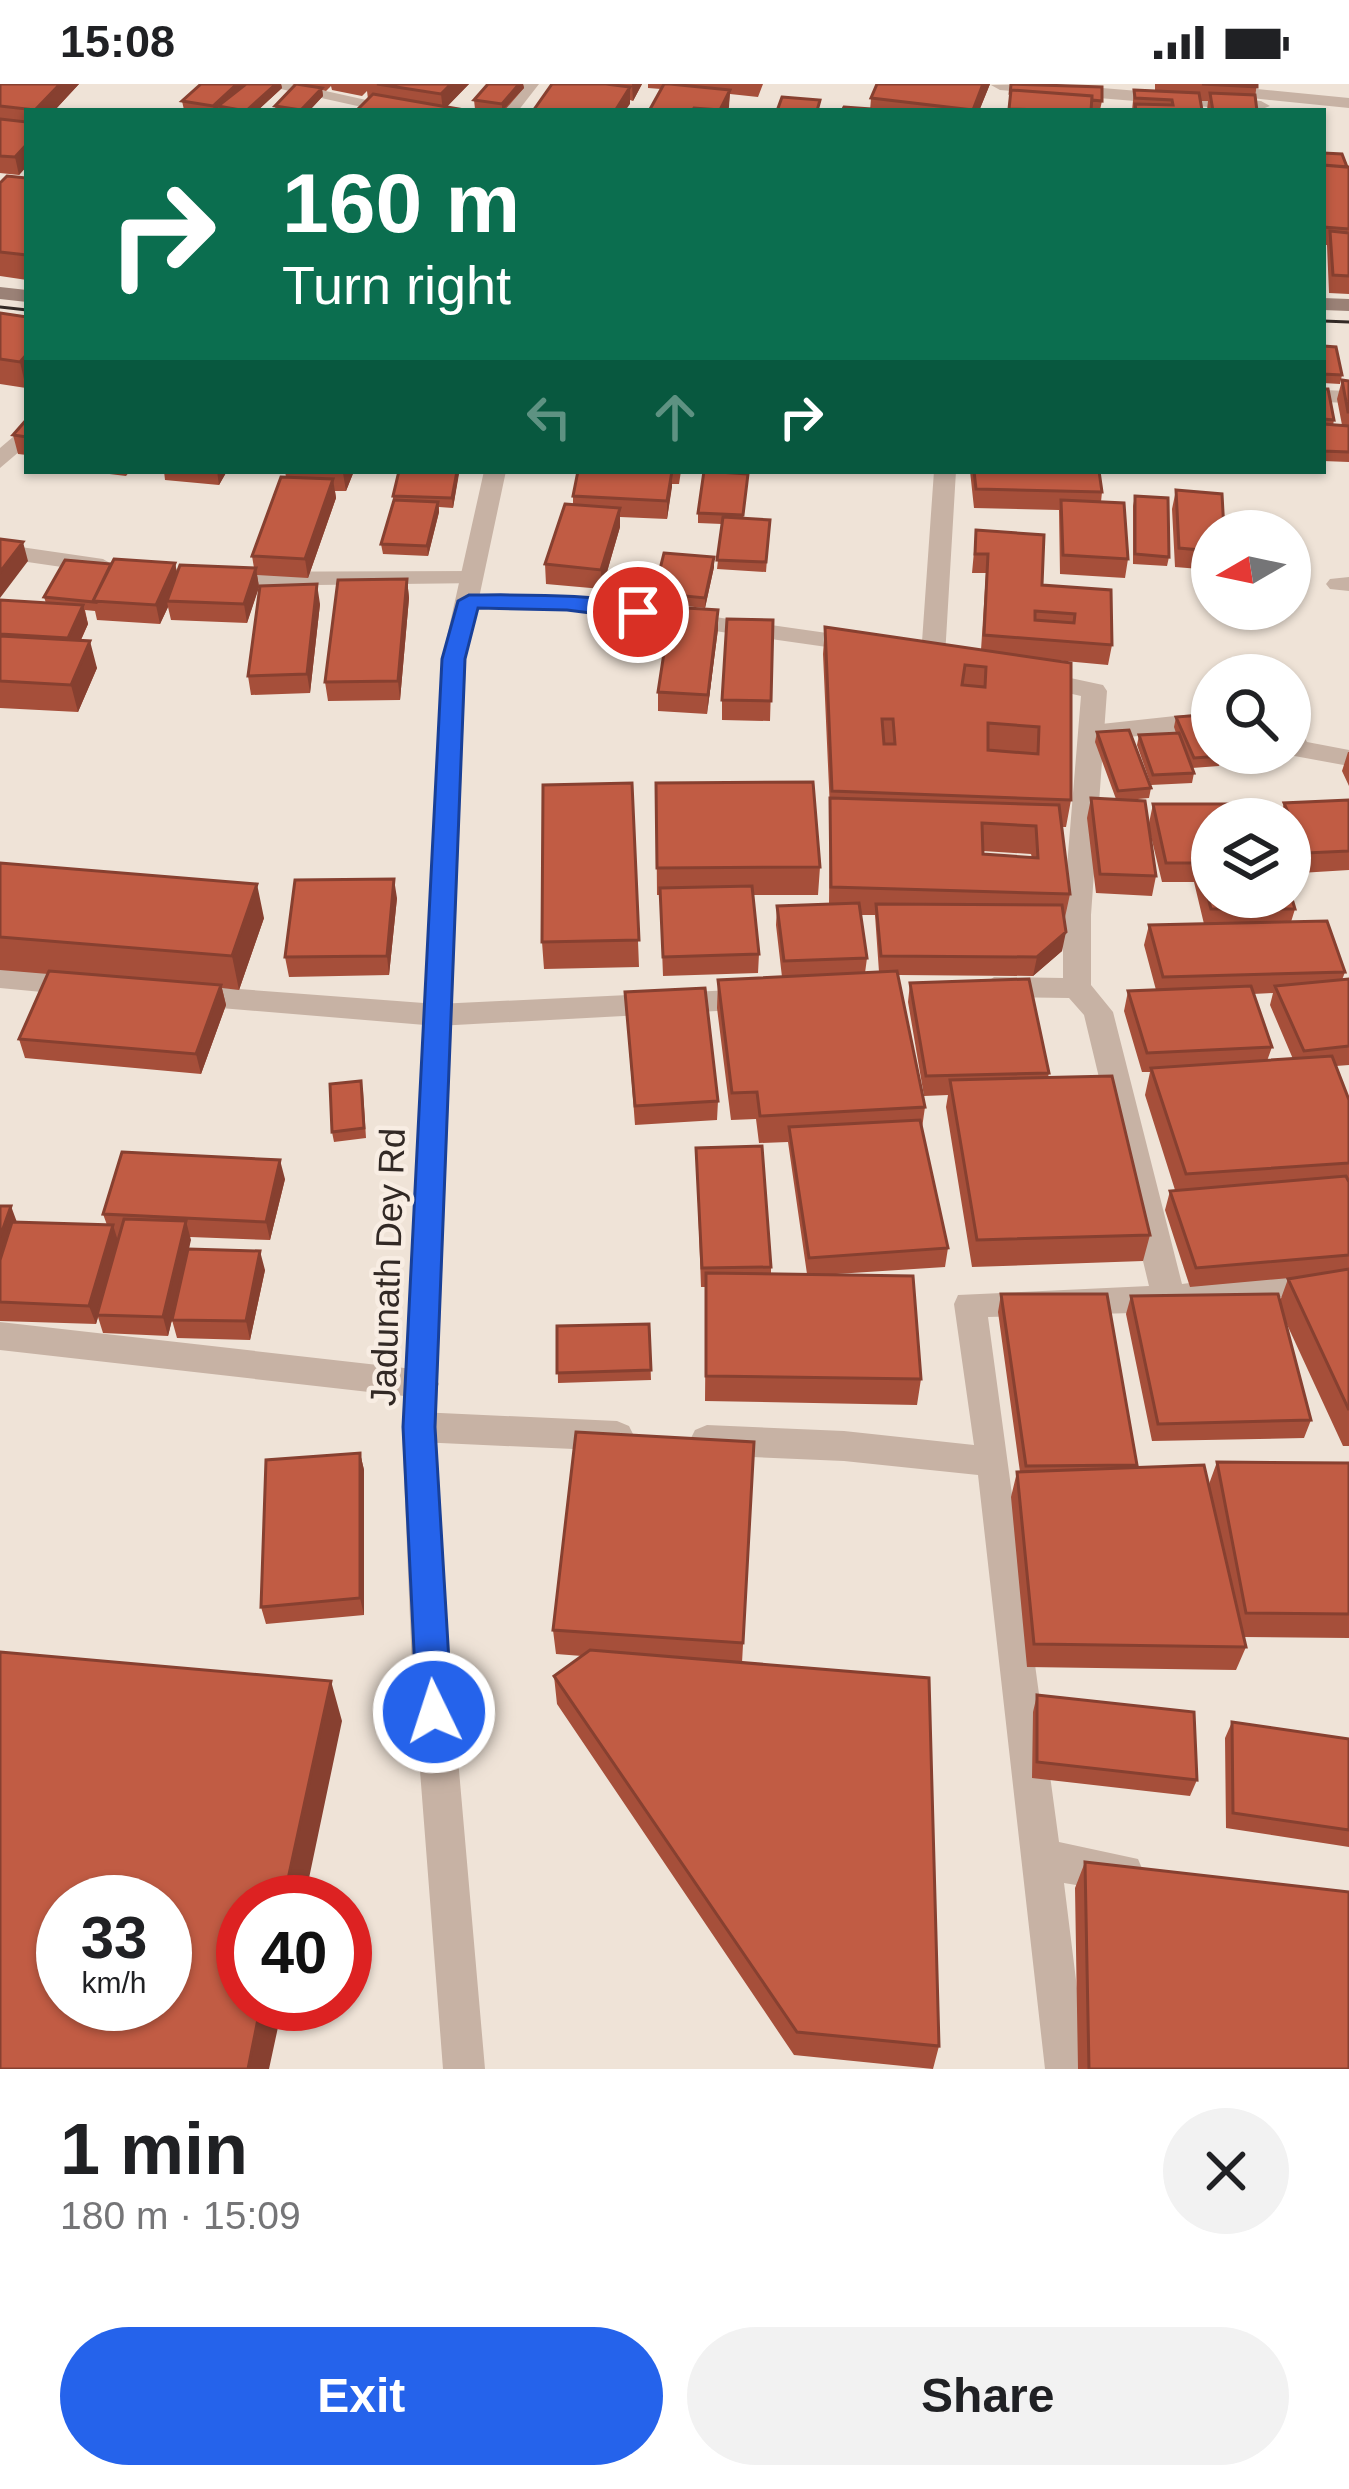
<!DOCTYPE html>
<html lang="en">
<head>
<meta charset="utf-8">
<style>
  body { margin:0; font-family:Helvetica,sans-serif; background:#f2f2f2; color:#202124; height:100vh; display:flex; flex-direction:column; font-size:45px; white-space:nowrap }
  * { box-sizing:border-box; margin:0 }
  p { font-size:39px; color:#757577 }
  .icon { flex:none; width:66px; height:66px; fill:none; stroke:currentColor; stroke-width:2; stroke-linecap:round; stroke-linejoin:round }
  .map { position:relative; height:1985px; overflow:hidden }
  .panel { display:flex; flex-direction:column; background:#fff; flex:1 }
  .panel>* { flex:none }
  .guide { position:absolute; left:24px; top:24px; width:1302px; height:366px; border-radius:0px; box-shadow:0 3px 9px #0004; background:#0b6e4f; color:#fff; overflow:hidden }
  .needle { width:78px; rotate:261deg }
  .fabs { position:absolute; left:1191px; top:426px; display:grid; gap:24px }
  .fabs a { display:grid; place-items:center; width:120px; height:120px; border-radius:50%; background:#fff; box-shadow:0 3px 9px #0004; font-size:60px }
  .speed { position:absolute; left:36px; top:1791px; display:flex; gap:24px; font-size:60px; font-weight:700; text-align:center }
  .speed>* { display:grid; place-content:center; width:156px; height:156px; border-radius:50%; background:#fff; box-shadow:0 3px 9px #0004; line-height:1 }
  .speed small { font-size:30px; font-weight:400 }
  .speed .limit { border:18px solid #d22; background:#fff; color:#111 }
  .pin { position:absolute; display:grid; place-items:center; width:102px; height:102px; color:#fff; margin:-51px; border:6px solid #fff; border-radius:50%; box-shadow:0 3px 12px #0007 }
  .me { position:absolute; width:132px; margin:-66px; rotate:356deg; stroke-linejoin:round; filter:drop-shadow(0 0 9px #0008) }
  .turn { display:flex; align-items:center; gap:42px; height:252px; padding:0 60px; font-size:54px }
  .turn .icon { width:156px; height:156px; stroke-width:2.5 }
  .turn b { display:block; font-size:84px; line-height:102px }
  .lanes { display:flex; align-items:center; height:114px; padding:0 60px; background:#0003; justify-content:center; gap:60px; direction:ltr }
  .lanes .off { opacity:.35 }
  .round { display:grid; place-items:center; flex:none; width:126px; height:126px; border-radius:63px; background:#f2f2f2 }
  .overview { display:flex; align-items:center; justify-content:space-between; height:204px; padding:0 60px }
  h1 { font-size:72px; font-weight:800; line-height:90px }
  .primary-button { display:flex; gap:24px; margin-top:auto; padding:24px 60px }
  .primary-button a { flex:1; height:138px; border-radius:72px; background:#2563eb; color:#fff; font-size:48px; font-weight:800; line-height:138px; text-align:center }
  .primary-button a+a { background:#f2f2f2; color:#202124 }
  .status { display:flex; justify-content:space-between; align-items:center; height:84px; padding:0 60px; background:#fff; direction:ltr }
  .status svg { height:33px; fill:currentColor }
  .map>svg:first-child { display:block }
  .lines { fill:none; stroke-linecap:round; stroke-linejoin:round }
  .service { fill:#c7b2a4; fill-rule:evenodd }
  .minor { fill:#c7b2a4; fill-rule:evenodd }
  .tertiary { fill:#c7b2a4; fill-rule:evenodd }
  .secondary { fill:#9a8176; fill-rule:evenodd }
  .tram { stroke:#322925; stroke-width:3 }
  .wall { fill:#a64f3a; fill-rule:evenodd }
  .shaded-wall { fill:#874030 }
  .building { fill:#c15c44; stroke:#874030; stroke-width:3; fill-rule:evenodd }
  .route { fill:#2563eb; stroke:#184099; stroke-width:3 }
  .labels { text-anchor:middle; stroke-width:9; stroke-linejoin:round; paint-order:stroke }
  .street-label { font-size:36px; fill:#322925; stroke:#f8ede3 }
</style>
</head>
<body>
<div class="status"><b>15:08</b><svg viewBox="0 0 49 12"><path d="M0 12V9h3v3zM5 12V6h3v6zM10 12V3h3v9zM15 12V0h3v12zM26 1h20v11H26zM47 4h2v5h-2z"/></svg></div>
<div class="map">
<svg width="1349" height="1985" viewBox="0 0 1349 1985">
  <rect width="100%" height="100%" fill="#efe3d7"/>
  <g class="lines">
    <path class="service" d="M27,341V361L0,384V364Z
      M0,460L103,475L115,482L103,489L0,474Z
      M474,487L482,489V499L222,502L210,495L222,488Z
      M1349,493V507L1330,505L1326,500L1330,495Z
      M1212,628V644L1092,657L1079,649L1092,641Z
      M1290,642L1299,644L1307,658L1349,666V682L1289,671Z
      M0,884L84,892L98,902L84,912L0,904Z
      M185,901L437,920L452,931L437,942L185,921L171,911Z
      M0,1238L422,1286L434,1290L439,1300L434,1310L422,1314L0,1266Z"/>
    <path class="minor" d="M258,0H294L416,27H380Z
      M1053,0L1261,17L1270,22L1257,27L1000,6L991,1Z
      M1257,5L1349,14V24L1251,14L1248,10Z
      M1323,306L1349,307V319L1323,318Z
      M934,387H956L945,572L933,580L921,572Z
      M469,510L567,512L862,554L874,561L862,568L567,526L461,522V512Z
      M1033,586L1103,601L1107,607L1091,831V901L1113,928L1182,1200L1349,1178V1204L1169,1228L988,1233L1059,1758L1138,1775L1144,1789L1138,1803L1124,1809L1064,1799L1087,1985H1045L978,1391L844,1377L707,1371L695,1366L690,1356L695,1346L707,1341L844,1347L974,1361L954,1220L958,1211L1149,1202L1084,931L1069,914L994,913L980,903L994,893L1063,894V831L1081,612L1024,599L1021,594Z
      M754,905L769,915L754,925L437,942L422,931L437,920Z
      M419,1328L617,1337L629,1342L634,1352L629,1362L617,1367L419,1358L407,1353L402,1343L407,1333Z"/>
    <path class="tertiary" d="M521,0H539L518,27H500Z
      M484,387H506L466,575L436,1343L450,1583L485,1985H443L412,1583L402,1343L442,575Z"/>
    <path class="secondary" d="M0,203L27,206V218L0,215Z
      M1323,214L1349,215V227L1323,226Z"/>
    <path class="tram" d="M0,223L27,226
      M1323,237L1349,238"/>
  </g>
  <path class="wall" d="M0,0H79L54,27H27V82L19,91L0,89Z
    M201,0H281L282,4L257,27L184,26L182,17Z
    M292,0H469L446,23L368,15L367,7L362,12L332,6L331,2L326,7L322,6L323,12L309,27H276L275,22L296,1Z
    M488,0H523L524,4L504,27L475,25L474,16Z
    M552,0H642L633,17L630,16V20Z
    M648,0H763L758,13L730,10L728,27H649L661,5L648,4Z
    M877,0H990L979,27H870L871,14Z
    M1011,0L1102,17L1100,26L1009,27Z
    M1155,0H1257L1255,13L1257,27H1132L1134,6L1155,7ZM1201,17H1208L1207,26H1202Z
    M1323,69L1349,83V210L1329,209L1327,161H1323Z
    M27,94V196L0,192V99Z
    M0,229L27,233L26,304L0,300Z
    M1323,262L1342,291L1340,300L1323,299Z
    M1342,296L1349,297V378L1323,377V305L1334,336L1333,341H1342L1337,315Z
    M27,335V371L18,370L13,351Z
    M85,387H130L126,392Z
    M164,387H227L219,401L165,396Z
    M285,387H354L346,407H335L336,414L308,494L257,491L259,503L247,539L171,536L168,523L160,540L97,536L95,527L85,526L88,540L81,556L97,584L78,628L0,624V516L46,519L44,513L111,480L175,479L177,489L254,484L252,472L286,393Z
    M399,387H459L453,424L439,423V428L428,472L383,470L381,460L393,419V412Z
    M578,387H681L679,400H672L667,435L620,433V443L602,505L546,500L545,480L573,420V412Z
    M970,387H1099L1102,408L1101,418L1128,475L1125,494L1060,490L1059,426L974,424Z
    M748,390L743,434L770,436L766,488L717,485L722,440L698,439V429Z
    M1176,406L1212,447V486L1175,483L1172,425Z
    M1135,412L1169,473L1167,482L1133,480V422Z
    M976,446L1112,561L1108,581L1043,575L1071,716L1066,743H1062L1070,810L1064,838L1062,867L1033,892L898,891L925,1023L922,1044L948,1164L945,1183L836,1190L921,1295L917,1321L705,1317L706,1203H701L696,1064L771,1183V1189L807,1190L788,1058L759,1059L756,1035L731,1036L717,924L718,896L782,893L776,841L777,822L829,820L830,726L823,570L825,543L981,566L986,489H972ZM983,767L1031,770L1032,774L983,770ZM860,831H875L879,888L865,889L867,874Z
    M714,473V483L705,524L654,519V509Z
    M407,495L409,514L400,616L328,617L325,598Z
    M320,520L310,609L251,611L248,592Z
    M773,536L770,637L722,636V616Z
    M718,545L707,630L658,627V608Z
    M1176,633L1222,672L1219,682L1192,684L1194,689L1192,699L1151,701L1137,661L1139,651L1176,649L1174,643Z
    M1097,648L1151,704L1149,714L1127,716L1149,739L1153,720L1295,825L1291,838L1345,888L1342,896L1349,895V981L1336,982L1349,1016V1362H1343L1284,1234L1311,1336L1304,1354L1152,1357L1126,1230L1131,1212L1280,1217L1288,1195L1301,1193L1190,1203L1165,1126L1170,1107L1175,1106L1145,1011L1150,988H1142L1124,927L1128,907L1156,906L1144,861L1149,841L1204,840L1194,798H1162L1149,744L1156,792L1152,812L1096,809L1087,734L1091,714L1116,715L1095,658ZM1273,909L1270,921L1293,975L1267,977L1272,963L1253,910Z
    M1348,668H1349V702L1342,687Z
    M632,699L639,883L544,885L542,858Z
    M656,699L820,783L818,811H753L759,870L758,889L663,892L660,811H657Z
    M1349,716V786L1300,789L1290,764V735H1280L1284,719Z
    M0,779L264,834L239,906L222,904L226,921L201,990L25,974L19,955L48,890L0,886Z
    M397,814L389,891L289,893L285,873Z
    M910,899L1049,989L1048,993L1150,1151L1143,1177L972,1183L946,1023L948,1011L924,1012L908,918Z
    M625,908L718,1017L717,1036L635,1041Z
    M363,1007L366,1054L334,1058L332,1048Z
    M285,1095L270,1156L190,1153L189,1165L265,1186L250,1256L177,1254L172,1236L168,1252L103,1249L98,1233L96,1240L0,1237V1122L17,1138L107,1141L103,1130Z
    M1001,1210L1137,1381L1136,1383L1209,1400L1217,1378L1349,1379V1554L1244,1553L1246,1563L1236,1586L1027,1583L1011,1413L1017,1388H1020L998,1228Z
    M649,1240L651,1296L558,1299L557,1242Z
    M754,1358L742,1579L939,1962L933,1985L794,1971L557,1620L554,1592L582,1572L556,1570L553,1546Z
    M360,1369L364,1386V1531L266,1540L261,1523Z
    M1037,1611L1197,1696L1190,1712L1032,1694L1033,1628Z
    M1232,1638L1349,1655V1763L1226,1744L1225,1654Z
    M1085,1778L1349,1985H1078L1075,1804Z"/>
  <path class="shaded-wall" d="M60,0H79L54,27H35Z
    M237,0H248L218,22V27H214L213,22Z
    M276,0H281L282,4L257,27H246Z
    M451,0H469L443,27L441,10Z
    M519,0H523L524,4L502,27V20Z
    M632,0H642L633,17Z
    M983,0H990L979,27H973Z
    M630,3V20L625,27H615Z
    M322,4L323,12L309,27H301Z
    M730,6L729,23L728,27H720Z
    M27,60V82L19,91L15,73Z
    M27,270V303L26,304L20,278Z
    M217,387H227L219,401Z
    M344,387H354L346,407L343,389Z
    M457,387L459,390L453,424L452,414Z
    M672,387V403L667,435V417Z
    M333,395L336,414L308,494L305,475Z
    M438,418L439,428L428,472L427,462Z
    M620,424V443L602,505L601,486Z
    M23,458L28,477L0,514V488Z
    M714,473V483L705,524V514Z
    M175,479L179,498L167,517L168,523L160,540L156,521Z
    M256,484L259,503L247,539L244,520Z
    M407,495L409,514L400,616L398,597Z
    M317,500L320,520L310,609L307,590Z
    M83,521L88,540L73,573L68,554Z
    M718,526V545L707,630L708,611Z
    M90,557L97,584L78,628L71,601Z
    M394,795L397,814L389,891L387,872Z
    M257,800L264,834L239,906L232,872Z
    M1066,848L1062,867L1033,892L1037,873Z
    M221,901L226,921L201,990L196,970Z
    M280,1076L285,1095L270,1156L266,1138Z
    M11,1122L18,1141L0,1193V1153Z
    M186,1137L191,1156L168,1252L163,1233Z
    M113,1141L119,1160L96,1240L89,1222Z
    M260,1167L265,1186L250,1256L246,1237Z
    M360,1369L364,1386V1531L360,1514Z
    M331,1597L342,1637L304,1818H283Z
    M261,1920H283L269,1985H248Z"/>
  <path class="building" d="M0,0H60L35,26L0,22Z
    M201,0H237L213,22L182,17Z
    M246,0H276L246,27L218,22Z
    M296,0L322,4L301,26L275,22Z
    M377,0H451L441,10Z
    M488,0H519L502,20L474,16Z
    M552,0H606L630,3L615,27H533Z
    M664,0H670L730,6L720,26L694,24L692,27H649Z
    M877,0H983L973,26L871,14Z
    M1011,0L1102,3V17L1092,16V12L1011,6L1010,11Z
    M1202,0H1257V3Z
    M1011,6L1092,12L1091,27L1009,25Z
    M1134,6L1199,9L1202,26L1213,27L1210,9L1255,11L1257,27H1136L1135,20L1173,21L1172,16L1135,14Z
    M373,10L470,27H356Z
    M782,13L820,16L817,27H777Z
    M844,23L870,25V27H842Z
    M0,35L27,38V60L15,73L0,72Z
    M1323,69L1342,70L1347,83L1323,81Z
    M1323,81L1349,83V145L1323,143Z
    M7,92L27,94V171L0,168V99Z
    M1330,147L1349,149V192L1333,191Z
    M0,229L27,233V270L20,278L0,275Z
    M1323,262L1336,263L1342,291L1323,290Z
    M1342,296L1349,297V328H1348Z
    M1323,305H1328L1334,336L1323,335Z
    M27,335V353L13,351Z
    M1323,340L1349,342V368L1323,367Z
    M399,387H457L452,414L393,412Z
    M578,387H672L667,417L573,412Z
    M704,387L748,390L743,431L698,429Z
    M974,387H1099L1102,408L976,405Z
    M281,393L333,395L305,475L252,472Z
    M1176,406L1222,410L1224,447H1212V467L1179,464Z
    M1135,412L1168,414L1169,473L1135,470Z
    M394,416L438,418L427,462L381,460Z
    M1061,416L1124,419L1128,475L1063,471Z
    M565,420L620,424L601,486L545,480Z
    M723,433L770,436L766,478L717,476Z
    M976,446L1044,451L1042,501L1111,506L1112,561L984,551L988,470H975ZM1035,527L1075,530L1074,539L1035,536Z
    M0,455L23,458L0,488Z
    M664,469L714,473L705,514L654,509Z
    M114,475L175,479L156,521L93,517Z
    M65,476L111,480L93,517L94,518L44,513Z
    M180,481L256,484L244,520L167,517Z
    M407,495L398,597L325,598L338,496Z
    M317,500L307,590L248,592L260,502Z
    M0,516L83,521L68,554L0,550Z
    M671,523L718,526L708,611L658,608Z
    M727,535L773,536L771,617L722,616Z
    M825,543L1071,579V716L832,707ZM965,581L986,583L985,603L962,601ZM882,635H893L895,660H884ZM988,639L1039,643L1038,670L988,666Z
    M0,552L90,557L71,601L0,597Z
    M1202,631L1212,651V669H1220L1222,672L1194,674L1176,633Z
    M1129,646L1151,704L1118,707L1097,648Z
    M1179,649L1194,689L1153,691L1139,651Z
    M813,698L820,783L657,784L656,699Z
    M632,699L639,856L542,858L543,701Z
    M830,714L1059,721L1070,810L831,803ZM982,739L1036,742L1038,774L983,770Z
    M1091,714L1145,717L1156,792L1100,790Z
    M1349,716V767L1306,769L1284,719Z
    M1153,720H1265L1269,735H1212V813H1290V808L1295,825H1211L1199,779H1166Z
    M0,779L257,800L232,872L0,853Z
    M394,795L387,872L285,873L295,796Z
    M752,802L759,870L663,873L660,804Z
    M859,819L867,874L784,877L777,822Z
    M876,820L1062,821L1066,848L1037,873L881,872Z
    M1327,837L1345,888L1163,893L1149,841Z
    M49,887L221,901L196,970L19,955Z
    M897,887L925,1023L760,1032L757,1008L732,1009L718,896Z
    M1029,895L1049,989L926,992L910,899Z
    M1349,895V962L1304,967L1275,902Z
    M1251,902L1272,963L1147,969L1128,907Z
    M705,904L718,1017L635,1022L625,908Z
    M1332,972L1349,1016V1079L1186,1090L1151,984Z
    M1112,992L1150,1151L977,1156L950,996Z
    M361,997L364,1044L332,1048L330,1000Z
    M920,1036L948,1164L809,1174L789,1043Z
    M762,1062L771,1183L702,1184L696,1064Z
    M122,1068L280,1076L266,1138L103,1130Z
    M1346,1092L1349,1098V1171L1196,1184L1170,1107Z
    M0,1122H11L0,1153Z
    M124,1135L186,1137L163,1233L97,1231Z
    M12,1138L113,1141L89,1222L0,1218V1176Z
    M188,1165L260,1167L246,1237L172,1236Z
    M1349,1185V1326L1288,1195Z
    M706,1189L913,1192L921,1295L706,1292Z
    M1001,1210H1107L1137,1381L1026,1382Z
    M1278,1210L1311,1336L1158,1340L1131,1212Z
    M649,1240L651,1286L557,1289V1242Z
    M576,1348L754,1358L743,1559L553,1546Z
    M360,1369V1514L261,1523L266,1376Z
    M1217,1378L1349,1379V1530L1246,1529Z
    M1204,1381L1246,1563L1034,1560L1017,1388Z
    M590,1566L929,1594L939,1962L797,1948L554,1592Z
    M0,1568L331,1597L283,1818H243V1920H261L248,1985H0ZM63,1818H165V1920H63Z
    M1037,1611L1194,1628L1197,1696L1037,1678Z
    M1232,1638L1349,1655V1746L1233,1729Z
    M1085,1778L1349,1808V1985H1089Z"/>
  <path class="route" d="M469,511C506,511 624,508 649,528L638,535L567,526L478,524L465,575L435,1343L452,1628L447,1639L434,1644L422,1639L417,1628L403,1343L442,575L458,517Z"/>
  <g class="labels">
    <g class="street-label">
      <text transform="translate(387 1183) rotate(-88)" y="13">Jadunath Dey Rd</text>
    </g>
  </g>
</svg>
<div class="fabs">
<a><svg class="needle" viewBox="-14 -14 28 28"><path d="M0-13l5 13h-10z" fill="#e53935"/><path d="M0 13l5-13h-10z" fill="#757577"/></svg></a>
<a><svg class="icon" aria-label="search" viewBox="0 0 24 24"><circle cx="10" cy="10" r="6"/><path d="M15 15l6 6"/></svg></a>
<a><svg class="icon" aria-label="layers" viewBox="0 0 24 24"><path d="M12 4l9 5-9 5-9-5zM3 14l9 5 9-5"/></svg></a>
</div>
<div class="speed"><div>33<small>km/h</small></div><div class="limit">40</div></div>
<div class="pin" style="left:638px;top:528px;background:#d93025"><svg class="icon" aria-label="arrive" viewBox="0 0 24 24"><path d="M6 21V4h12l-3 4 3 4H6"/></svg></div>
<svg class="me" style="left:434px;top:1628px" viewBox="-20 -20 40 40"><circle r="17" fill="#2563eb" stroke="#fff" stroke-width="3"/><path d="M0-11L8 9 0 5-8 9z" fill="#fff"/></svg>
<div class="guide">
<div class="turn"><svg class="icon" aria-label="right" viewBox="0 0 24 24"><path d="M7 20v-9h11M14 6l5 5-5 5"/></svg><div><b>160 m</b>Turn right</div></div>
<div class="lanes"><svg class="icon off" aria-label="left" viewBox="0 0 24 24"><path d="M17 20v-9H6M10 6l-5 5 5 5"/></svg><svg class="icon off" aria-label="ahead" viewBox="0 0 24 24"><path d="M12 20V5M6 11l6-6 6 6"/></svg><svg class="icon" aria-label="right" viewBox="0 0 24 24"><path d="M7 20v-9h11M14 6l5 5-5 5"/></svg></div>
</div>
</div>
<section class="panel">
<div class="overview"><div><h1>1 min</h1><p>180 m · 15:09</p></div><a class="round"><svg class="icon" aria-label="close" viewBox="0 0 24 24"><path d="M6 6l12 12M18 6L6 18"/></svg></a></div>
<div class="primary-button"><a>Exit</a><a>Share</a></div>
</section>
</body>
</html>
